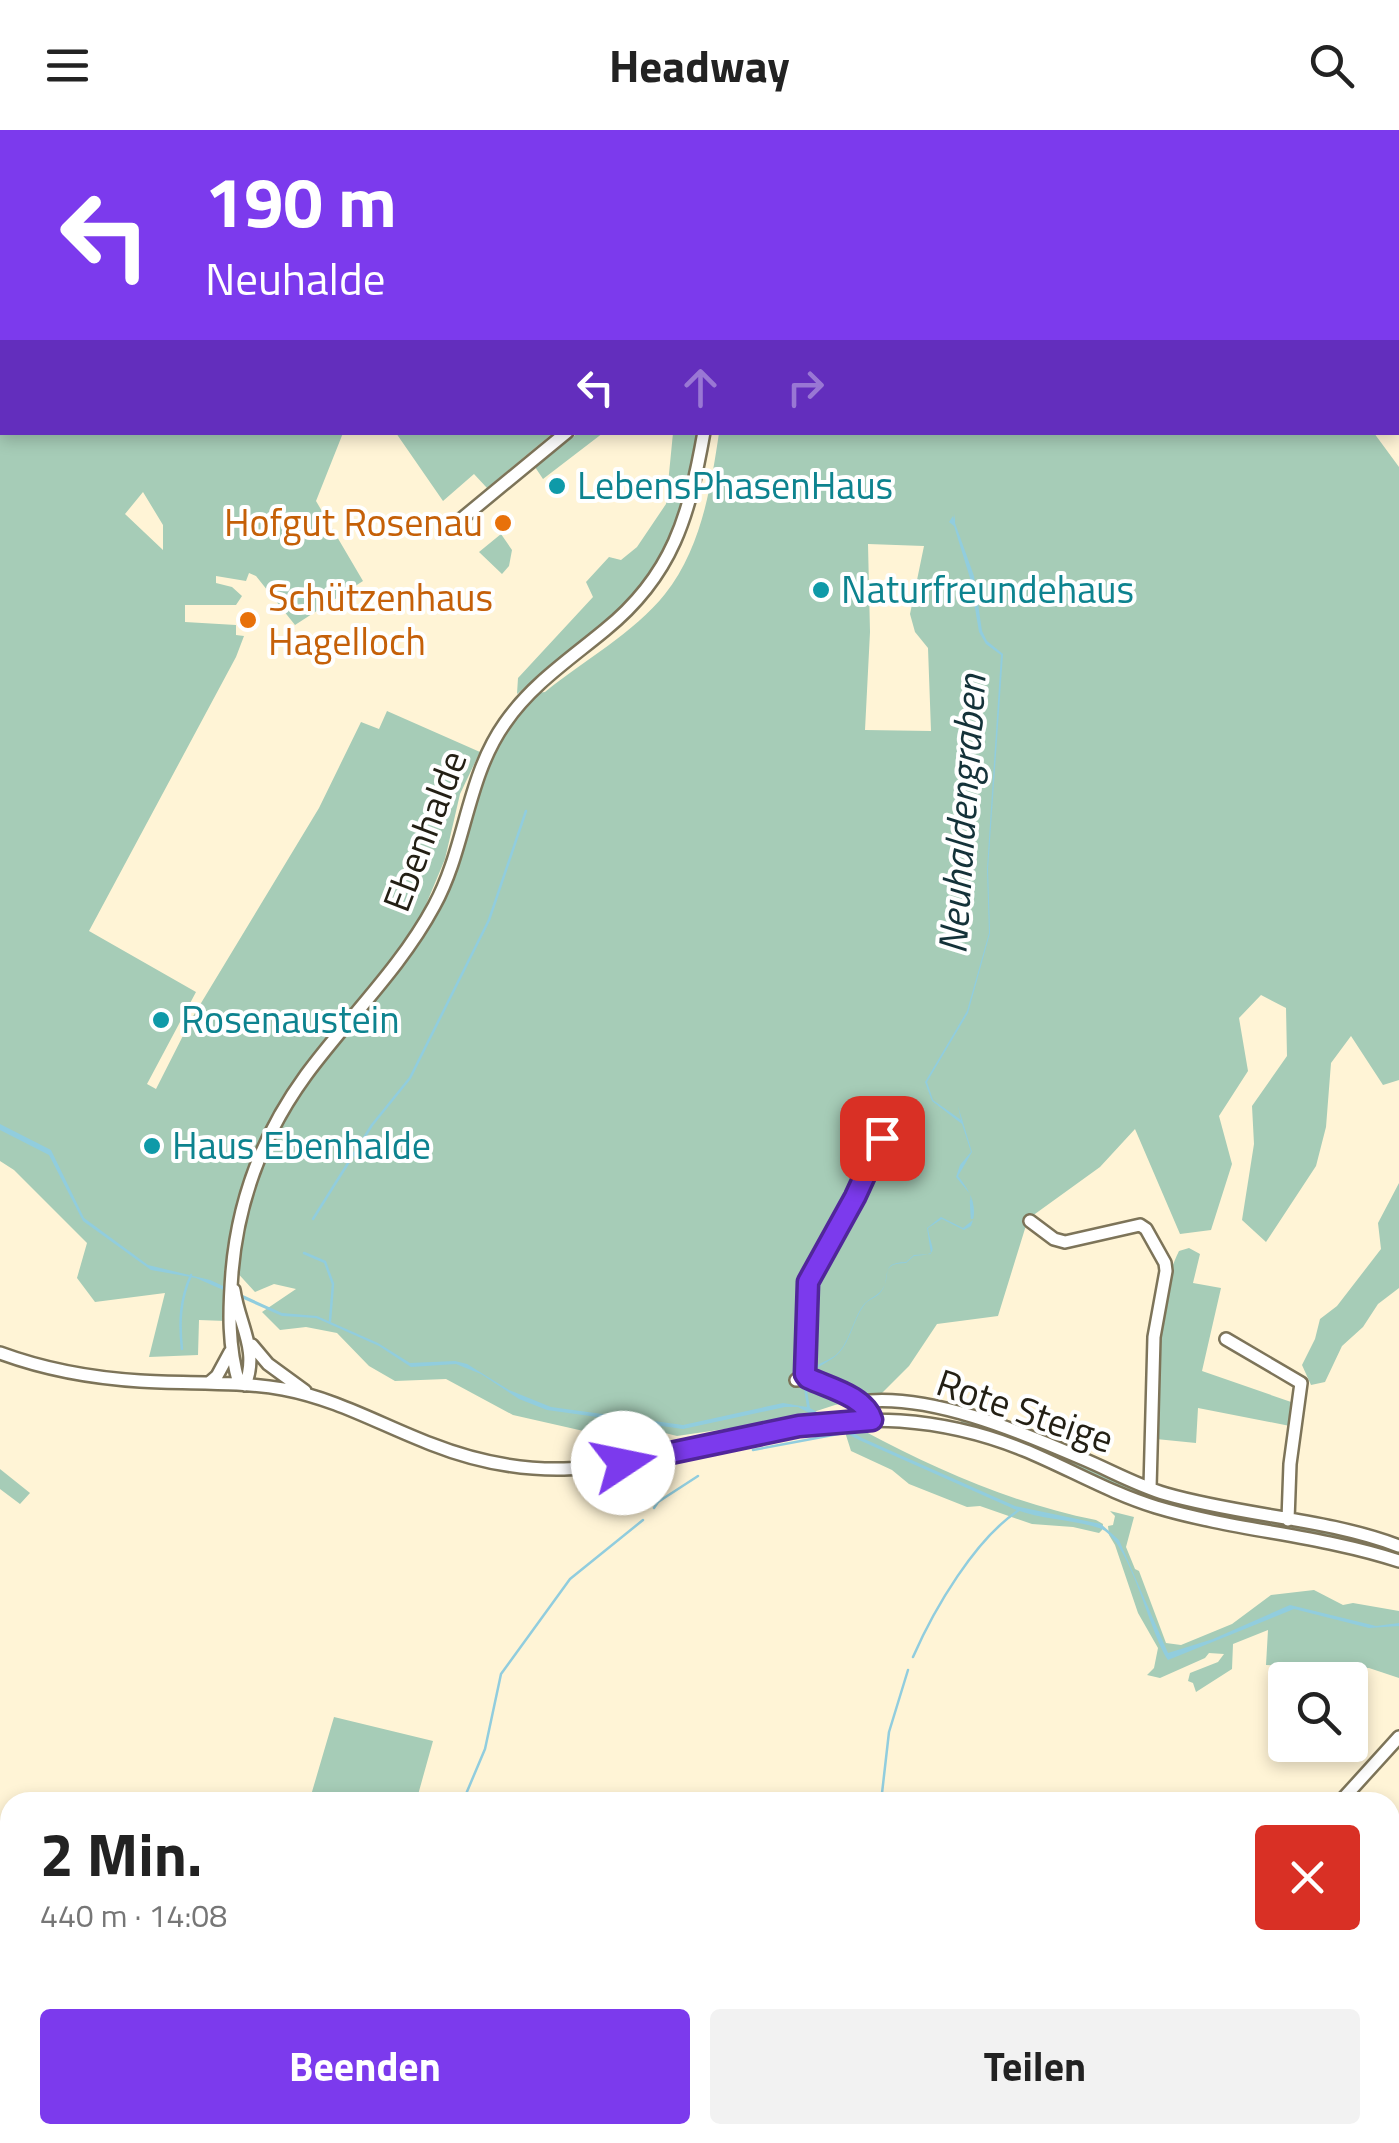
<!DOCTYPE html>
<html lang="de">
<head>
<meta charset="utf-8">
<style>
  body { margin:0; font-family:"Titillium Web",sans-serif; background:#f2f2f2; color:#222; height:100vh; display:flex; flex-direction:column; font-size:38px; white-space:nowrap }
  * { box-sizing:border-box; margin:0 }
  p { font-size:32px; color:#767676 }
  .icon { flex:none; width:55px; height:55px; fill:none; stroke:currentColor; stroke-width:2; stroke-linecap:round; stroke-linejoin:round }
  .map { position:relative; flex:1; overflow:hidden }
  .drawer { position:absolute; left:0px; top:1662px; width:1400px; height:352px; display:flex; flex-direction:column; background:#fff; border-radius:30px 30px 0 0; box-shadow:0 5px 15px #0003 }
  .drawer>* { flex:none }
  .top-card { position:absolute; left:0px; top:0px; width:1400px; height:305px; box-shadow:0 5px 15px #0003; background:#7c3aed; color:#fff; overflow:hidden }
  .fabs { position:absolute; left:1268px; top:1532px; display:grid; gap:20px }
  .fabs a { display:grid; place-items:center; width:100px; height:100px; border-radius:10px; background:#fff; box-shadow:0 5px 15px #0003; font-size:50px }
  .pin { position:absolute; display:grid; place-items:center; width:85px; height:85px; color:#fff; margin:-42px; border-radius:20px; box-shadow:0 5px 15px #0006 }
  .me { position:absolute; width:110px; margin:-55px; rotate:79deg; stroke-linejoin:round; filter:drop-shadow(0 0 8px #0008) }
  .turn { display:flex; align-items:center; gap:35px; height:210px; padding:0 40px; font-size:45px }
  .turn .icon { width:130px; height:130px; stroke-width:2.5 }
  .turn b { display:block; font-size:70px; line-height:85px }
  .lanes { display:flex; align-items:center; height:95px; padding:0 40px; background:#0003; justify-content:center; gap:50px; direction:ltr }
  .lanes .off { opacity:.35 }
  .round { display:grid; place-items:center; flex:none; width:105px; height:105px; border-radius:10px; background:#f2f2f2 }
  .head { display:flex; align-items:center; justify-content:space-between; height:170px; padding:0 40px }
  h1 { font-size:60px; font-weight:700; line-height:75px }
  .action { display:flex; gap:20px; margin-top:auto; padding:20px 40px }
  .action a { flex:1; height:115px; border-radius:10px; background:#7c3aed; color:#fff; font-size:40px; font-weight:700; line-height:115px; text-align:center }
  .action a+a { background:#f2f2f2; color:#222 }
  header { display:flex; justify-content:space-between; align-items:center; height:130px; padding:0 40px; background:#fff; font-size:45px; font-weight:700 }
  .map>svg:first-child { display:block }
  .green { fill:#a6ccb7; fill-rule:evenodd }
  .water { fill:#91cdde }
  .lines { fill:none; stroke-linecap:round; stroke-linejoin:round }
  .stream { stroke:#91cdde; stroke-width:2.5 }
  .minor-casing { stroke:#7d7459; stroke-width:16 }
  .minor { stroke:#fff; stroke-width:11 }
  .route-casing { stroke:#51269a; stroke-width:25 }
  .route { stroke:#7c3aed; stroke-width:18 }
  .culture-dot { fill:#0f9aa8; stroke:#fff; stroke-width:4 }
  .food-dot { fill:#e8710a; stroke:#fff; stroke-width:4 }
  .labels { text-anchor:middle; stroke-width:8; stroke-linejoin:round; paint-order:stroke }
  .culture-label { font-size:38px; fill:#0d838f; stroke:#fff; text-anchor:start }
  .food-label { font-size:38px; fill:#c56008; stroke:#fff; text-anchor:end }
  .street-label { font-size:38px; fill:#231f14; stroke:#fff }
  .water-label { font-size:40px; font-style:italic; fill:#143239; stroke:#fff }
</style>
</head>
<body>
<header><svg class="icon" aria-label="menu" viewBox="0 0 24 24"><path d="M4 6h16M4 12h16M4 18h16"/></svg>Headway<svg class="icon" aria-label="search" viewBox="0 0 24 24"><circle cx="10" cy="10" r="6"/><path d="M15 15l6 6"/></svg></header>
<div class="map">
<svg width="1399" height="2013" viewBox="0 0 1399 2013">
  <rect width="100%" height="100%" fill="#fff4d6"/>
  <path class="green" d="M0,0H805L2,2V302L343,303L316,371L363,451L295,495L256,446L249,443L246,451L216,446V453L232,457L242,466L236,475H185V492L236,495V505L244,506L236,527L89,801L196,862L147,954L156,959L192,888L319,678L361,592L379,599L387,581L480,622L460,664L445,729L420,789L387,842L271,993L241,1057L224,1143L226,1191L199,1190L198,1225L149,1227L165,1163L95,1172L77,1148L87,1113L14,1040L0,1031ZM143,362L163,395V420L125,384Z
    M396,303H553L487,358L474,344L443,371Z
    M578,303H603L543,349L535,337Z
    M673,303H698C693,332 689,364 679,393C650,469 577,515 517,564L518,548L593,467L586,452L609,427L621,430L637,417L666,374Z
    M719,303H1374L1399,337V950L1383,955L1351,906L1331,933L1326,997L1316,1036L1266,1112L1242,1090L1254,1014L1252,976L1287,926L1286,878L1261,865L1239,888L1248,941L1219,986L1232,1034L1211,1100L1180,1104L1135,999L1100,1037L1028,1089L998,1186L937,1194L909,1236L879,1266L835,1275L792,1289L677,1306L661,1302L640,1307H610L513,1285L446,1249L395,1251L369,1236L337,1203L306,1197L280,1200L262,1182L296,1159L274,1154L255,1162L233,1138L235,1116L274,997L430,784L478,645L529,564L545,562C584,530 634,503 665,464C701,419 711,357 719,303ZM868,414L924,416L910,484L915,502L928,518L931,601L865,600L870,502Z
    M501,404L512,420L509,436L502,444L479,422Z
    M1399,1053V1158L1378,1174L1363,1197L1342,1216L1325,1252L1311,1255L1302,1235L1315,1209L1320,1189L1337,1176L1381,1119L1378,1093Z
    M1189,1118L1200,1124L1193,1153L1221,1158L1202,1241L1294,1273L1290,1296L1198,1278L1196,1313L1156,1309C1158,1252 1153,1173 1179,1121Z
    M962,1288C1023,1305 1078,1340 1139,1357C1225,1381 1313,1396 1399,1419V1425C1320,1402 1239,1394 1160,1371C1091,1352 1032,1312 960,1294Z
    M864,1301C937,1340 1015,1374 1096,1390L1103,1394L1102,1400L1099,1403L1073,1397L1032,1394L980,1376L967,1377L909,1354L892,1340L851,1321L845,1302Z
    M0,1339L30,1363L20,1374L0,1359Z
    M1110,1381L1134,1387L1126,1417L1135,1439L1139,1441L1166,1513L1181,1515L1232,1494L1271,1465L1314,1460L1343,1475L1353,1473L1399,1481V1548L1369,1538L1266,1535L1268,1500L1233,1514L1232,1539L1196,1562L1193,1553L1188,1551L1190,1543L1218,1532L1224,1524L1209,1523L1205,1528L1160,1548L1147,1545L1154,1538L1158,1518L1138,1483L1115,1415L1109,1405L1108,1396L1113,1395L1115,1386Z
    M334,1587L433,1611L416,1672H309Z
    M1399,1905V2013H1368L1366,2005H1390V1912Z
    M616,2005H737L749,2013H618Z
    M1232,2005H1341L1343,2013H1226Z"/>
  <path class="water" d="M955,384V393L974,446L982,501L987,511L1003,524L988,739L990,803L968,883L927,952L933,970L961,990L958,976L972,1022L958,1046C970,1061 979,1077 971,1096L964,1100L942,1089L928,1098C931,1121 942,1124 914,1126L906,1133C876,1133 894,1151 878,1165C873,1169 868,1170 865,1174C853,1189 851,1212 837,1225C827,1234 813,1237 805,1249L810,1278L862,1308L1015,1376L1101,1394L1119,1410L1168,1523L1213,1509L1290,1475L1376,1496L1399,1493V1496L1369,1498L1294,1479L1168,1530C1149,1502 1130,1408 1099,1398C1071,1389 1041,1390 1014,1379L859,1310L798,1277H785L683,1299L547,1280L519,1269L481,1244L456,1234L411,1237L379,1216L316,1188L282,1186L196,1148L151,1140L83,1091L49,1025L0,1000V994L51,1020L84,1088L148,1135L210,1150L282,1183L317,1186L378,1213L410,1233L455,1231L467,1234L509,1260L551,1277L683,1295L783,1273L807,1277C806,1268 802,1254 805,1246C810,1235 828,1232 837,1224C849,1213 853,1190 862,1177C867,1169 874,1168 880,1162C894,1147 877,1133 906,1132L914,1125L931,1124L927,1098L941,1087L963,1098L973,1090L970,1064L956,1047L960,1035L971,1022L962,994L932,971L925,952L967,881L989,803L987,739L1001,525L986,514L979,502L970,448L954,396L949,392L953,386L954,390Z"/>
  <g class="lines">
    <path class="stream" d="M971,1071L972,1088
      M313,1089L372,995L410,948L489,790L526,681
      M304,1123L325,1132L333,1154L330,1191
      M182,1219C179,1192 180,1170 191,1145
      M753,1320L849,1302
      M654,1378L658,1372L698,1346
      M913,1527C934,1479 975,1409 1019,1380
      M466,1664L485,1619L501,1544L570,1449L643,1390
      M881,1672L889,1602L908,1540"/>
    <defs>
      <path id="minor" d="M815,2L816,0
        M831,2L834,0
        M1258,2L1265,0
        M1328,2H1399
        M459,391L567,302
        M1030,1091L1054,1109L1065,1112L1140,1095L1146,1099L1165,1133L1166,1141L1154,1207L1150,1358
        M234,1160C239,1195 259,1220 245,1255
        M1226,1209L1301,1253L1290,1334L1288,1390
        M252,1215L268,1234L305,1261
        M0,1223C46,1240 91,1248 140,1251C188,1254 236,1251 283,1259C337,1269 381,1295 431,1314C474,1331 519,1340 564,1339C678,1336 785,1283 900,1291C942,1294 985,1304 1024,1320C1068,1338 1110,1363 1156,1377C1236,1401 1320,1405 1399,1431
        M808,1249L805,1243L809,1152L855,1067L881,1008
        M796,1250C818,1248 865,1267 872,1290
        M209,1253L217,1246L230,1222
        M239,1254C228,1215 229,1182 232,1142C238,1070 263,1004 306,945C348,888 400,839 434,776C466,718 466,648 505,593C531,555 570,529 605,500C673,445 689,386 704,302
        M859,1272C927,1262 1019,1301 1081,1328C1110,1340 1136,1355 1166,1364C1242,1386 1325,1388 1399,1416
        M1340,1672L1399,1607"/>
    </defs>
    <use href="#minor" class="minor-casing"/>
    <use href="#minor" class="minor"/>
  </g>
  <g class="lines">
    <defs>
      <path id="route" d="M623,1333L799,1296L872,1290C865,1266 829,1258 808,1248L805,1244L808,1152L855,1067L882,1008"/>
    </defs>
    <use href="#route" class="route-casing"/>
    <use href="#route" class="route"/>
  </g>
  <g class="culture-dot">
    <circle cx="557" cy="356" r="10"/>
    <circle cx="821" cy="460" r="10"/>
    <circle cx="161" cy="890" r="10"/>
    <circle cx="152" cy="1016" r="10"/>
  </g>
  <g class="food-dot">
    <circle cx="503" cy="393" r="10"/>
    <circle cx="248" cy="490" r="10"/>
  </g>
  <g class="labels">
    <g class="culture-label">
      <text x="577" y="369">LebensPhasenHaus</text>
      <text x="841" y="473">Naturfreundehaus</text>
      <text x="181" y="903">Rosenaustein</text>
      <text x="172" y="1029">Haus Ebenhalde</text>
    </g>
    <g class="food-label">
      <text x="483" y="406">Hofgut Rosenau</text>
      <text x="268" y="481" text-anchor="start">Schützenhaus<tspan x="268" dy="44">Hagelloch</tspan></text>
    </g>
    <g class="street-label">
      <text transform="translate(425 701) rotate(-69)" y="13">Ebenhalde</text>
      <text transform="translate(1025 1281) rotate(19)" y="13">Rote Steige</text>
    </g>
    <g class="water-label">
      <text transform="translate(962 684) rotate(-86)" y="14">Neuhaldengraben</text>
    </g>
  </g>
</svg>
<div class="fabs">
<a><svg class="icon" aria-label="search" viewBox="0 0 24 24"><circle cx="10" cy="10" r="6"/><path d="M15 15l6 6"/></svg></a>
</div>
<div class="pin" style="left:882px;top:1008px;background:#d93025"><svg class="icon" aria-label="arrive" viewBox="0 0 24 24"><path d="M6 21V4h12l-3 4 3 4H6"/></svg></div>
<svg class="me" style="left:623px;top:1333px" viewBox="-20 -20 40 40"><circle r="19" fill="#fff"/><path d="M0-13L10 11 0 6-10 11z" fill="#7c3aed"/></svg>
<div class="top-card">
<div class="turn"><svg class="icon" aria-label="left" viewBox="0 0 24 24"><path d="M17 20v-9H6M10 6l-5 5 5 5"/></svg><div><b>190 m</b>Neuhalde</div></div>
<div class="lanes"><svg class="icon" aria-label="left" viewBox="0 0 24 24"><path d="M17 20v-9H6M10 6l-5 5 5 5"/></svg><svg class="icon off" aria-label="ahead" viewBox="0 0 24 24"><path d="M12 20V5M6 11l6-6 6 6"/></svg><svg class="icon off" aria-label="right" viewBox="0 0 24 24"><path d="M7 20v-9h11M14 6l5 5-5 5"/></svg></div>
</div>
<section class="drawer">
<div class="head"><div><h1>2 Min.</h1><p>440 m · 14:08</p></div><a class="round" style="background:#d93025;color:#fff"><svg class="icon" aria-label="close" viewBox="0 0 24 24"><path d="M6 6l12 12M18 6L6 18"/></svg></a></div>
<div class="action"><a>Beenden</a><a>Teilen</a></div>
</section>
</div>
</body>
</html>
